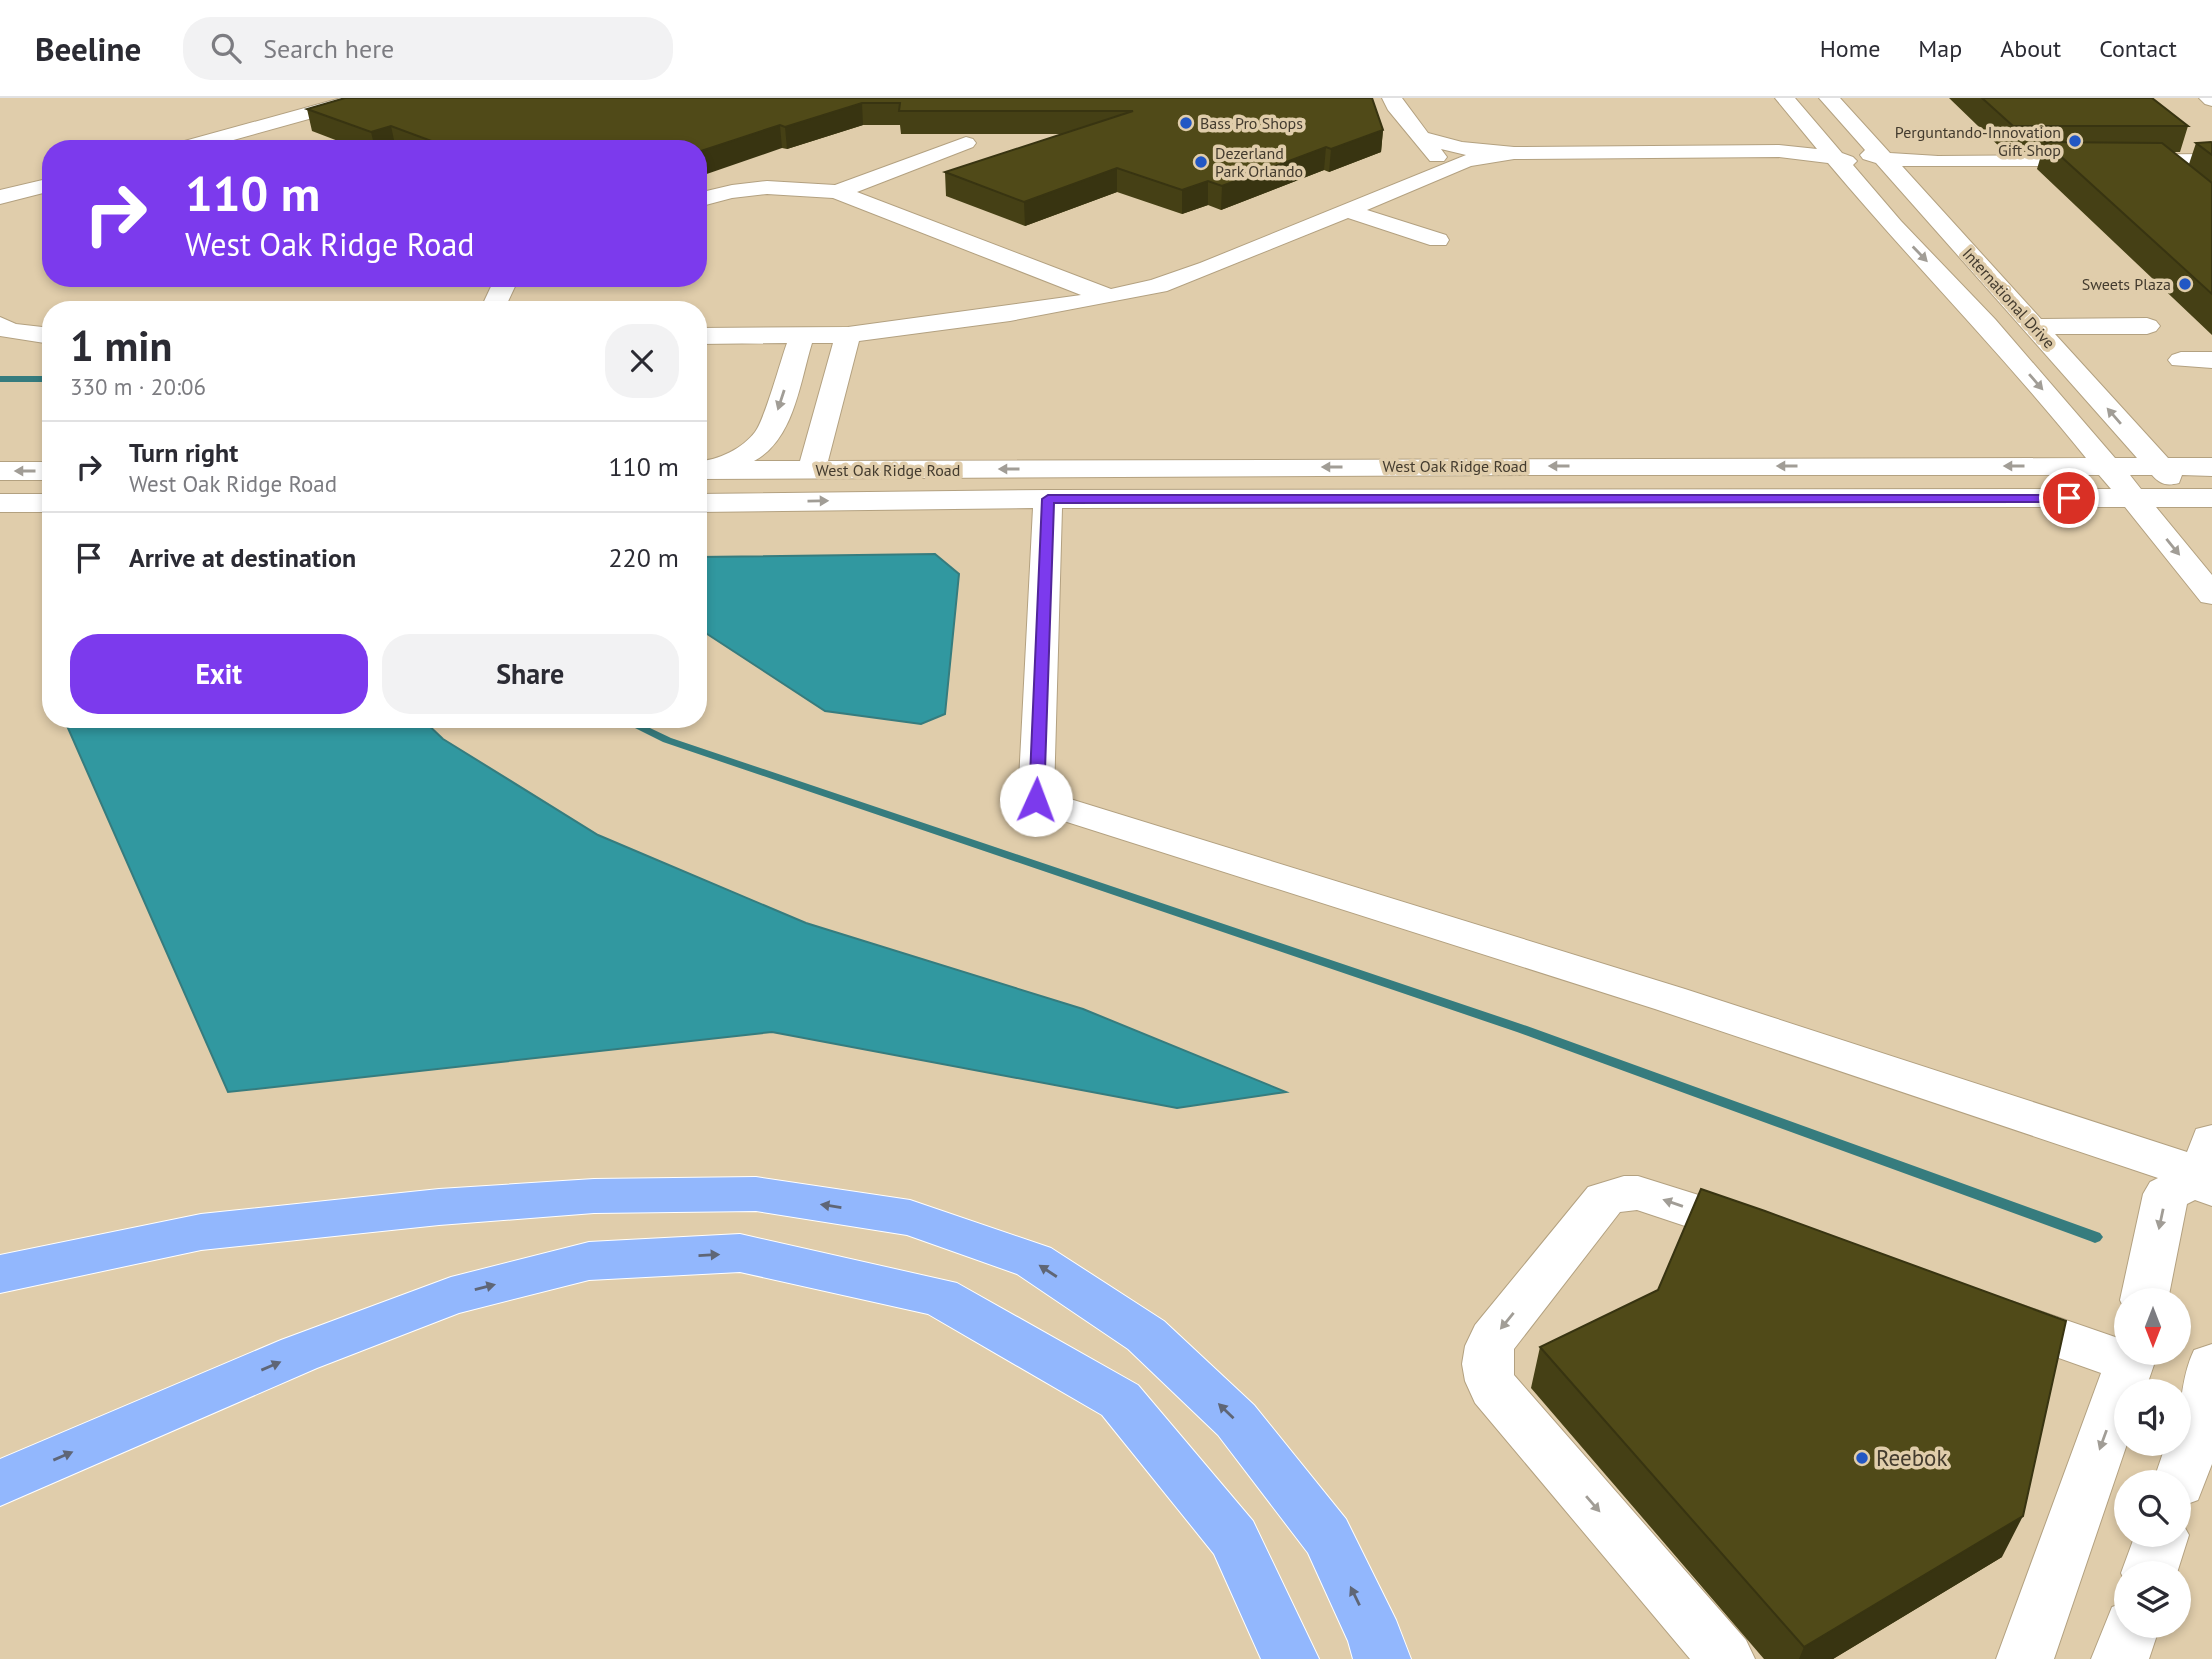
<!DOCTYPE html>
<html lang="en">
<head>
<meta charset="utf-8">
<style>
  body { margin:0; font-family:"PT Sans",sans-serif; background:#f2f2f3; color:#2b2b33; height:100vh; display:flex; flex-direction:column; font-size:26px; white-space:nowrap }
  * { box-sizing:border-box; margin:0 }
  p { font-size:23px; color:#7c7c81 }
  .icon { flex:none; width:38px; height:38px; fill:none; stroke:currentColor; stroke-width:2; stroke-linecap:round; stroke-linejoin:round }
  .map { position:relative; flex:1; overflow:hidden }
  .sheet { position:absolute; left:42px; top:203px; width:665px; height:427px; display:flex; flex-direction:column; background:#fff; border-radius:28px; box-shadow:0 4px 10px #0003 }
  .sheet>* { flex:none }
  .banner { position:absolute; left:42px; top:42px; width:665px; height:147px; border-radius:28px; box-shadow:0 4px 10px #0003; background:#7c3aed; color:#fff; overflow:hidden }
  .needle { width:46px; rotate:180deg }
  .fabs { position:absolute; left:2114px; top:1190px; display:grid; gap:14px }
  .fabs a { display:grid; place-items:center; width:77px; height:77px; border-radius:50%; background:#fff; box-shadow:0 4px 10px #0003; font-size:35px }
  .pin { position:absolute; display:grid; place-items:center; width:60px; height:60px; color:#fff; margin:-30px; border:4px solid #fff; border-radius:50%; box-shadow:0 2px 7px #0007 }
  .me { position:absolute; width:77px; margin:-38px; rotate:2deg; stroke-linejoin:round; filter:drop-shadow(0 0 5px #0008) }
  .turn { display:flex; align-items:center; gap:24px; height:147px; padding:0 28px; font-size:32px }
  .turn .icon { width:91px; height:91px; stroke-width:2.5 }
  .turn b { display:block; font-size:49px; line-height:60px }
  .round { display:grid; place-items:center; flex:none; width:74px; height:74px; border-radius:28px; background:#f2f2f3 }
  .overview { display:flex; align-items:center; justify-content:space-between; height:119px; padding:0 28px }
  h1 { font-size:42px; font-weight:700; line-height:52px }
  .button { display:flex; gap:14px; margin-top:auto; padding:14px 28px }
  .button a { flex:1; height:80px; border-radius:28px; background:#7c3aed; color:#fff; font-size:28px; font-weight:700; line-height:80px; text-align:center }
  .button a+a { background:#f2f2f3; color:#2b2b33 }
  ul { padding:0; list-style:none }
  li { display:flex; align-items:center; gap:21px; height:91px; padding:0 28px; border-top:2px solid #e1e1e2 }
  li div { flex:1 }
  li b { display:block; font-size:26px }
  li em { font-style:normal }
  header { display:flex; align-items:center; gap:42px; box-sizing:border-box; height:98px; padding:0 35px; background:#fff; border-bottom:2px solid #e1e1e2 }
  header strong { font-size:33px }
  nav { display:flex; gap:38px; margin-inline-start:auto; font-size:24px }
  .search { width:490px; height:63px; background:#f2f2f3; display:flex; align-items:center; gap:18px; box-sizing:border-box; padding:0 24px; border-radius:28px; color:#7c7c81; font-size:26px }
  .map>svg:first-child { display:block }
  .water { fill:#3198a0; stroke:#367c7e; stroke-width:2 }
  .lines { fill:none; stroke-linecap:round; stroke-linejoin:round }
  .stream { fill:#367c7e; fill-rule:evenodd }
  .minor-casing { stroke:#b3a180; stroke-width:2 }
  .highway-casing { stroke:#fff; stroke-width:2 }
  .minor { fill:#fff; fill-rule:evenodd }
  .highway { fill:#92b7fd; fill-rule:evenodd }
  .wall { fill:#454015 }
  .shaded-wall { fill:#383411 }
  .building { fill:#504a18; stroke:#383411; stroke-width:2 }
  .oneway { fill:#a19d96 }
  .oneway2 { fill:#5f6676 }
  .route { fill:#7c3aed; stroke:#51269a; stroke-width:2 }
  .poi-dot { fill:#2257c4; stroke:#e0cdab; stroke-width:2.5 }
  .labels { text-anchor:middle; stroke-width:7; stroke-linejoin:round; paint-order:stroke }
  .far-poi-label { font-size:16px; fill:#433b2e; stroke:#e0cdab; text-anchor:start }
  .far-street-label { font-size:16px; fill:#433b2e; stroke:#e0cdab }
  .near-poi-label { font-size:23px; fill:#433b2e; stroke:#e0cdab; text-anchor:start }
</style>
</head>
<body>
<header>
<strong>Beeline</strong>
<div class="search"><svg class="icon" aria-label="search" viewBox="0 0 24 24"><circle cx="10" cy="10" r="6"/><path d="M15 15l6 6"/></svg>Search here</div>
<nav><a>Home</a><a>Map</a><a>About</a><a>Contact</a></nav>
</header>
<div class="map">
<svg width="2212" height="1561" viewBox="0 0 2212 1561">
  <rect width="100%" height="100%" fill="#e0cdab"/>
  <path class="water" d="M935,456L959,476L945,616L921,626L825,613L698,530V459Z
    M64,621H422L443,641L598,737L806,825L1083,911L1286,994L1177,1010L772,934L228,994Z"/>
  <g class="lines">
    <path class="stream" d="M0,278H51V284H0Z
      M617,621H631L671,640L1527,928L2100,1135L2103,1139L2100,1143L2095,1145L2090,1143L1517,934L663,644Z"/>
    <defs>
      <path id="minor" d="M341,0H373L370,4L201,51H167L170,47Z
        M1382,0H1402L1428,35L1462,44L1514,49L1779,47L1817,51L1775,0H1795L1842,55L1853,59L1857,63L1853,67L1901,123L1995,221L2115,360H2137L1876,65L1863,61L1860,57L1865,52L1819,0H1840L1890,55L1938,58L2212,56V68H1902L2041,221L2147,220L2156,223L2160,228L2156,233L2147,236H2055L2168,360H2212V378L2182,377L2179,385C2167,388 2161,387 2152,377H2130L2141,391H2212V409H2156L2212,477V506L2201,504L2125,409L1062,410L1054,696L1685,891L2187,1054L2196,1031L2212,1027V1108L2195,1102L2187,1106L2168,1202H2126V1215L2120,1202L2143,1096L2150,1084L2158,1080L1655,911L1023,710L1018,702L1033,410L698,414V396L1048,392L2111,391L2099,377H1524L698,381V363C718,363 743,350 755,334C765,321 780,264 787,245L698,246V230L848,229L1081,197L833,100L767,96L732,100L698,109V95L732,87L767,83L835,87L966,39L973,41L976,45L973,49L857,94L1111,191L1151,182L1200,165L1466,57L1441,51L1447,59L1444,63H1430L1388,12ZM1779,59L1828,65C1912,165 2004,258 2086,360L828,363L859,243L1010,223L1167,193L1348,120L1430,147H1446L1449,142L1446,137L1367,112L1471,68L1514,61ZM812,245H833L800,363H754C794,342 800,284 812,245Z
        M2199,0H2212V8L2205,6Z
        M51,80V93L0,106V92Z
        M495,180H519L504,212H480Z
        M0,219L16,226L51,230V246L0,238Z
        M2181,254H2212V270L2172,267L2168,262L2172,257Z
        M0,364H51V382H0Z
        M0,396H51V414H0Z
        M1624,1078H1638L1759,1116L1765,1129L1759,1142L1742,1147L1637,1112L1620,1114L1514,1251V1277L1746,1542L1755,1561H1690L1475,1305L1465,1283L1462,1266L1465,1248L1475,1227L1588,1089Z
        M2011,1203L2118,1240L2126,1237V1255H2158L2145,1293H2126L2127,1346L2054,1561H1996L2101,1275L1994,1237L1986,1223L1994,1209Z
        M2212,1246V1366L2198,1402L2179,1409V1384H2153L2166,1346H2179C2179,1316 2181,1279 2194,1252Z
        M2179,1419L2189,1437L2177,1475H2126V1486L2121,1475L2135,1437H2179Z
        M2126,1504V1528H2160L2149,1561H2091L2112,1509Z"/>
      <path id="highway" d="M756,1079L910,1102L1051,1150L1164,1223L1254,1307L1346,1421L1396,1522L1411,1561H1353L1348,1543L1308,1455L1218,1337L1128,1251L1017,1176L907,1137L756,1113L594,1115L439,1127L201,1152L0,1195V1157L201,1116L439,1091L594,1081Z
        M740,1136L957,1185L1138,1287L1253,1423L1319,1561H1261L1214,1456L1102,1317L928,1216L740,1174L589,1182L459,1215L317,1270L0,1408V1361L281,1242L451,1179L589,1144Z"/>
    </defs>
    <use href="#minor" class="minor-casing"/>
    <use href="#highway" class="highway-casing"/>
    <use href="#minor" class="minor"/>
    <use href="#highway" class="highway"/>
  </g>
  <path class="wall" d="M1372,0L1383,32L1381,54L1329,74L1324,72L1221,112L1208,107L1182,116L1117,94L1025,128L946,98L945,74L1063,36H901L900,27H863L787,51L782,50L359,51L312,33L307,11Z
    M1949,0H2152L2188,28L2180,54H2173L2189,66L2196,45H2212V237L2037,71L2042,54H2005Z
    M1540,1249L2002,1459L1833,1561H1764L1531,1290Z"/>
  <path class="shaded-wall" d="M862,5L863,27L787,51L785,29Z
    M780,27L782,50L698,79V54Z
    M391,28L396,51H375L371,34Z
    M1383,32L1381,54L1329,74L1331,51Z
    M1326,49L1324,72L1221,112L1222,88Z
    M1117,70V94L1025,128L1024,104Z
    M1208,83V107L1182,116V92Z
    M2023,1418L2002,1459L1833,1561H1799L1804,1549Z"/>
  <path class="building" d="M345,0H1372L1383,32L1331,51L1326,49L1222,88L1208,83L1182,92L1117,70L1024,104L945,74L1133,13H899L900,5H862L785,29L780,27L698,54V51H453L391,28L371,34L307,11Z
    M1982,0H2152L2188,28H2013Z
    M2045,44L2162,45L2212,85V196Z
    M2211,44L2212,45V57L2196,45Z
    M1701,1091L1765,1113L2066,1223L2023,1418L1804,1549L1540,1249L1658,1192Z"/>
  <defs><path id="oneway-solid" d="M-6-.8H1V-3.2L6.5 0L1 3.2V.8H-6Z" transform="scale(1.75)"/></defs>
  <g class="oneway">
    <use href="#oneway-solid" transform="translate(1920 156) rotate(46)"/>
    <use href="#oneway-solid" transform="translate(2036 284) rotate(49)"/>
    <use href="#oneway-solid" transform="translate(781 302) rotate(108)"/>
    <use href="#oneway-solid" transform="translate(2114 318) rotate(-131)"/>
    <use href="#oneway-solid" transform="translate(1559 368) rotate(-180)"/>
    <use href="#oneway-solid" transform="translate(1787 368) rotate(-180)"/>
    <use href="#oneway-solid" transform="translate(2014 368) rotate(-180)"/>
    <use href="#oneway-solid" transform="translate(1332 369) rotate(180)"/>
    <use href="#oneway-solid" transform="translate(1009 371) rotate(180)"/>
    <use href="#oneway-solid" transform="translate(25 373) rotate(180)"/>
    <use href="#oneway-solid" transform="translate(818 403) rotate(-1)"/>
    <use href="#oneway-solid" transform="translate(2173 449) rotate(51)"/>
    <use href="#oneway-solid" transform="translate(1673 1105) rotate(-161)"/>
    <use href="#oneway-solid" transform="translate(2161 1121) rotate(102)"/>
    <use href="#oneway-solid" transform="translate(1507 1223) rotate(129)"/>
    <use href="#oneway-solid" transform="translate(2103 1342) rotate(110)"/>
    <use href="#oneway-solid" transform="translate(1593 1406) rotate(49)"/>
  </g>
  <g class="oneway2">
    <use href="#oneway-solid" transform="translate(831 1108) rotate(-171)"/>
    <use href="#oneway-solid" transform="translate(709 1157) rotate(-3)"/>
    <use href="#oneway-solid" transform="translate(1048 1173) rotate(-147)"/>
    <use href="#oneway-solid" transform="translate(485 1189) rotate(-14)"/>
    <use href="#oneway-solid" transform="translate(271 1268) rotate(-23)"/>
    <use href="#oneway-solid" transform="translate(1226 1313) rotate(-136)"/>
    <use href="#oneway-solid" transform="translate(63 1358) rotate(-23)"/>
    <use href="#oneway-solid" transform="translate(1355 1498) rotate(-116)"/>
  </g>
  <path class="route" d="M1048,397H2069L2075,400L2069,404L1054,405L1044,702L1036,706L1029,702L1042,401Z"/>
  <g class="poi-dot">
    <circle cx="1186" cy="25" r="7"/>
    <circle cx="2075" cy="43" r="7"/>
    <circle cx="1201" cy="64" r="7"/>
    <circle cx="2185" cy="186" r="7"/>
    <circle cx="1862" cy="1360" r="7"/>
  </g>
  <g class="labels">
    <g class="far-poi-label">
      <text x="1200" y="31">Bass Pro Shops</text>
      <text x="2061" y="40" text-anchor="end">Perguntando-Innovation<tspan x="2061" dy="18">Gift Shop</tspan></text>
      <text x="1215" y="61">Dezerland<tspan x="1215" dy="18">Park Orlando</tspan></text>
      <text x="2171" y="192" text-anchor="end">Sweets Plaza</text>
    </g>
    <g class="far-street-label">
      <text transform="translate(2009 200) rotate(48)" y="6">International Drive</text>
      <text x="1455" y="374">West Oak Ridge Road</text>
      <text x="888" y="378">West Oak Ridge Road</text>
    </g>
    <g class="near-poi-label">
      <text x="1876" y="1368">Reebok</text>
    </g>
  </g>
</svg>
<div class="fabs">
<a><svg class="needle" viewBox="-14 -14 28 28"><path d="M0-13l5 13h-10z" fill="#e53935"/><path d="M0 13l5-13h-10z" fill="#7c7c81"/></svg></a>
<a><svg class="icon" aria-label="sound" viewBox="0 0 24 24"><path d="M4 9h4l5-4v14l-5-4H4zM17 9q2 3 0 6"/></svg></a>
<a><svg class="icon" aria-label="search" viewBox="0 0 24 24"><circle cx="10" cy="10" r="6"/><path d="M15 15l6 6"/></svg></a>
<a><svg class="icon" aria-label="layers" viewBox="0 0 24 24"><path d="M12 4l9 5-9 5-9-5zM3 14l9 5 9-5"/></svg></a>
</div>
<div class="pin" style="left:2069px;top:400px;background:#d93025"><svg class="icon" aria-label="arrive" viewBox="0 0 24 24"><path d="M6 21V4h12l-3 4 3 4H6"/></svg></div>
<svg class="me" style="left:1036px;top:702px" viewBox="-20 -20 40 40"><circle r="19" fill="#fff"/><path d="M0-13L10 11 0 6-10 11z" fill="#7c3aed"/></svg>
<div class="banner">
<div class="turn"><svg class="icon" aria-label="right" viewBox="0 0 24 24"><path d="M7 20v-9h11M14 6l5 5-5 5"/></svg><div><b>110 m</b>West Oak Ridge Road</div></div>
</div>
<section class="sheet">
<div class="overview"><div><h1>1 min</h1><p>330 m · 20:06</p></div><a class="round"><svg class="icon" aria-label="close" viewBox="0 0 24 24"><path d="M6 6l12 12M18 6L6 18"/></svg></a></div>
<ul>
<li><svg class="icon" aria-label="right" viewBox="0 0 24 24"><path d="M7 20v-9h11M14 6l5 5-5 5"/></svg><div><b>Turn right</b><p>West Oak Ridge Road</p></div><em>110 m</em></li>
<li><svg class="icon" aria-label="arrive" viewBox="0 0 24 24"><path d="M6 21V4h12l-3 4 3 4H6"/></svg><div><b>Arrive at destination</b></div><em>220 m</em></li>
</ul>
<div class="button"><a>Exit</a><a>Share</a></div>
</section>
</div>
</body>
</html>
